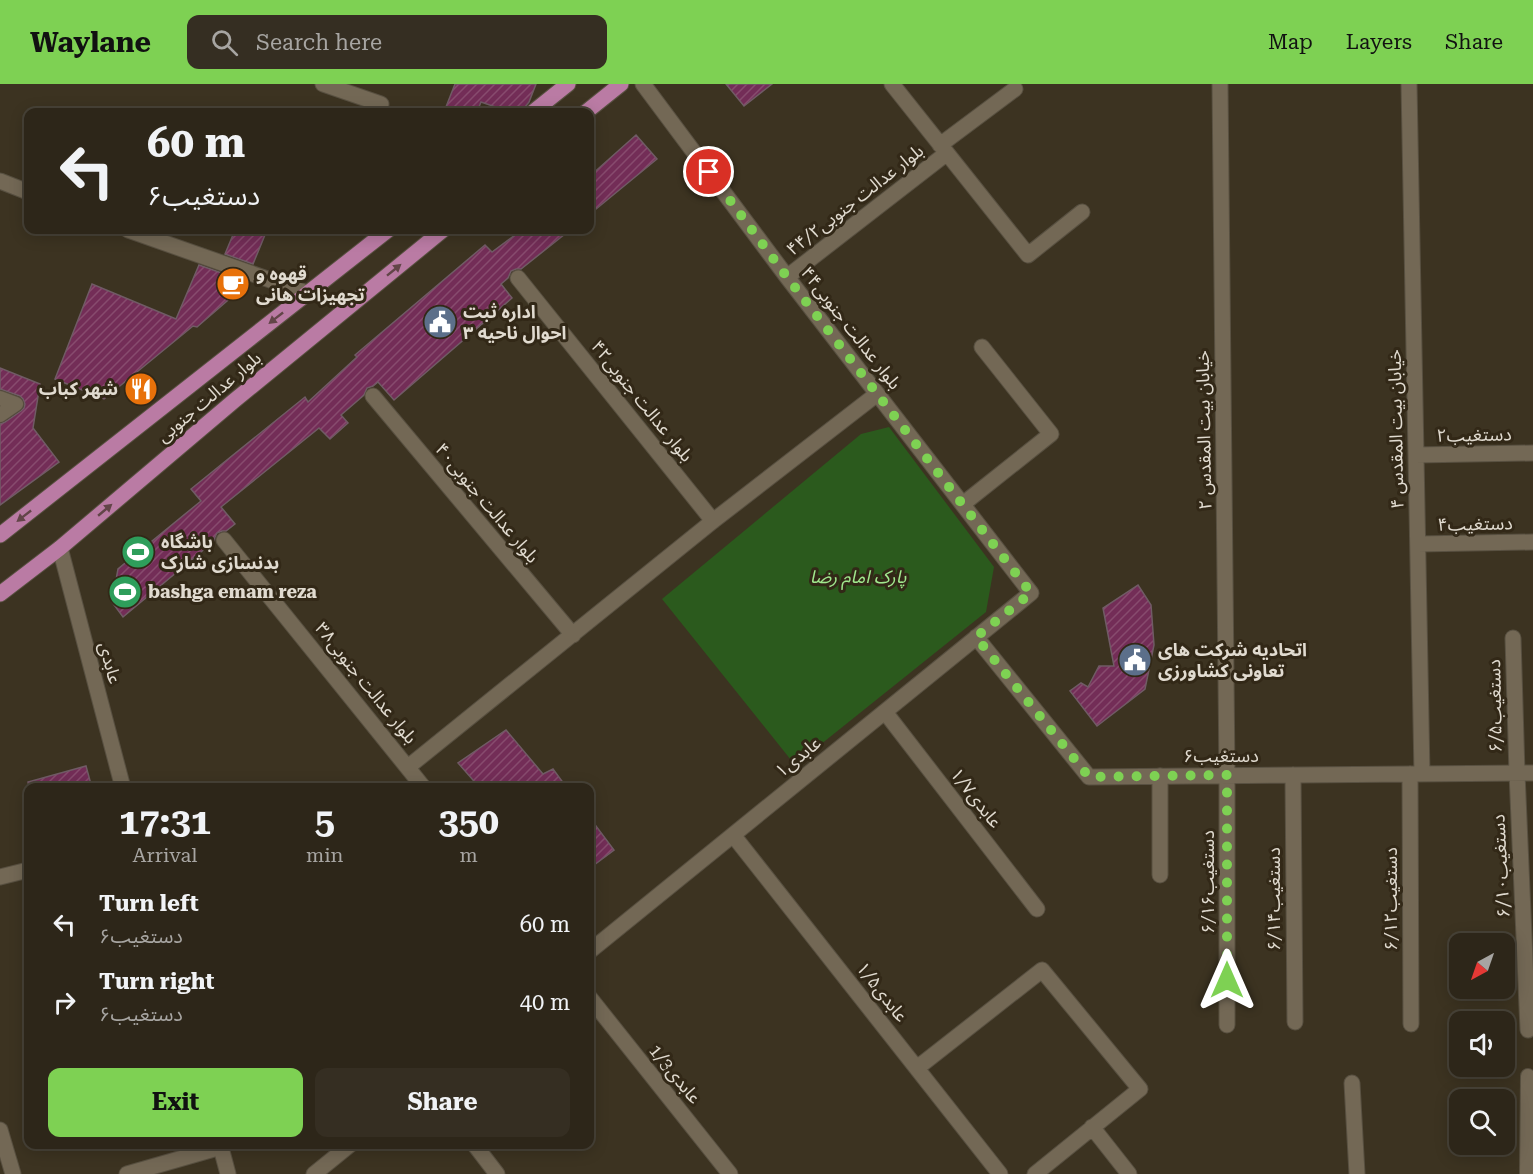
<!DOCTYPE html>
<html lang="en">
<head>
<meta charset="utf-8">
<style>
  body { margin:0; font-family:"Roboto Serif","Noto Sans Arabic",serif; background:#352e22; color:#f1f3f6; height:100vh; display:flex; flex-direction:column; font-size:22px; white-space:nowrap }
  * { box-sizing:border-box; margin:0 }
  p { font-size:20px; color:#a7a5a2 }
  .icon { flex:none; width:33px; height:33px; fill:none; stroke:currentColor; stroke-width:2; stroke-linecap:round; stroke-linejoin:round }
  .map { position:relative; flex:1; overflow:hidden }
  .details { position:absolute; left:24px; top:699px; width:570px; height:366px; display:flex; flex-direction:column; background:#2d2619; border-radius:12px; box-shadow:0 3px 15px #0003,0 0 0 2px #484338 }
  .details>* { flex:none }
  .top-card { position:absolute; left:24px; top:24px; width:570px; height:126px; border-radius:12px; box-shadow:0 3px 15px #0003,0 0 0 2px #484338; background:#2d2619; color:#f1f3f6; overflow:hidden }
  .needle { width:39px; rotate:220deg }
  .fabs { position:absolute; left:1449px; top:849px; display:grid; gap:12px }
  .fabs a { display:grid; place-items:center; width:66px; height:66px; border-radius:12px; background:#2d2619; box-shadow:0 3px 15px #0003,0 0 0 2px #484338; font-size:30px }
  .pin { position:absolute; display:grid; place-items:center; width:51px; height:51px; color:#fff; margin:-26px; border:3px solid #fff; border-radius:50%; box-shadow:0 2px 6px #0007 }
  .me { position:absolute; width:66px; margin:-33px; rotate:0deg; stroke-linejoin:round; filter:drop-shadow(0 0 4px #0008) }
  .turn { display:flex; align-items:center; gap:21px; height:126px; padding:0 24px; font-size:27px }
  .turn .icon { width:78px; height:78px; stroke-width:2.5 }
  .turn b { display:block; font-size:42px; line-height:51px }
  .eta { display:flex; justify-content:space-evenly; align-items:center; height:102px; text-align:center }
  .eta b { font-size:36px; font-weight:700; line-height:42px }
  .primary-button { display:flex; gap:12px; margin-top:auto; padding:12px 24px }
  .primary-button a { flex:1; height:69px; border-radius:12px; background:#7ed153; color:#111; font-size:24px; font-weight:700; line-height:69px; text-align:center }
  .primary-button a+a { background:#352e22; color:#f1f3f6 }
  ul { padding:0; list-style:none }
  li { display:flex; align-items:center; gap:18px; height:78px; padding:0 24px }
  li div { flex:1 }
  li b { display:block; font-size:22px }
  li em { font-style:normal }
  header { display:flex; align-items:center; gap:36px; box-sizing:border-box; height:84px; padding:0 30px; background:#7ed153; color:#111 }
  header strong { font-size:28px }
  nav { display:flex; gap:33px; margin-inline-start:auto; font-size:21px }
  .search { width:420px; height:54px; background:#352e22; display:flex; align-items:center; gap:15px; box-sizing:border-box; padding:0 21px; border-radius:12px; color:#a7a5a2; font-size:22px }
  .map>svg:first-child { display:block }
  .green { fill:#2b5a1d }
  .building { fill:url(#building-hatch); stroke:#705b65; stroke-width:1.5 }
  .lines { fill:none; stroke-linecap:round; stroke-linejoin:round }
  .lane-casing { stroke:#585041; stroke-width:16 }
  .street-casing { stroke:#585041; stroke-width:17 }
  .secondary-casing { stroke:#585041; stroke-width:17 }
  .primary-casing { stroke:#585041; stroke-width:17 }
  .lane { stroke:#736855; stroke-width:14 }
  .street { stroke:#736855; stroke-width:15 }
  .secondary { stroke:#736855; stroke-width:15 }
  .primary { stroke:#ba7ba4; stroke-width:15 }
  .oneway { fill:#624548 }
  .route { stroke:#7ed153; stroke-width:10; stroke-dasharray:0 18 }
  .labels { text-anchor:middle; stroke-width:6; stroke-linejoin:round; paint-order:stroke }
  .street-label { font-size:18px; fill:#e1dbd0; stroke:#322817 }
  .poi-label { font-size:18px; font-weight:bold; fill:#e1dbd0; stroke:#322817; text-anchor:start }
  .park-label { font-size:18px; font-style:italic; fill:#a1e98e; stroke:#322817 }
</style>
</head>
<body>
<header>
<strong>Waylane</strong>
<div class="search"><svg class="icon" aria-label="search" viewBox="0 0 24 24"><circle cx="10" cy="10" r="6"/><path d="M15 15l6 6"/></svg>Search here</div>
<nav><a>Map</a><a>Layers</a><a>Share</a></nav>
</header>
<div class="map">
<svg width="1533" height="1090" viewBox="0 0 1533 1090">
  <defs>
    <pattern id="building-hatch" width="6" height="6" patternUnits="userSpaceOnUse" patternTransform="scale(1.5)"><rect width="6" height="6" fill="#732d57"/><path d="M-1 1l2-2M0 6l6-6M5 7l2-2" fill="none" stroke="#874b6e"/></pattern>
  </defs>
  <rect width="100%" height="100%" fill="#3c3321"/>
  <path class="green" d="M889,343L994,483L986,528L795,681L662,515L861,350Z"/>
  <path class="building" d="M455,0H536L529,18L524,24L523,28H510L481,18L477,28H444Z
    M726,0H772L744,22Z
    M636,51L657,75L590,130V92Z
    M235,146H267L253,180L225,170Z
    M522,146H570L521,185H516L511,187L508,194L501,200L512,214L394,316L378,298L373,302L367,304L364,311L341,331L348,339L330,355L319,344L221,423L235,440L226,447H222L217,449L215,453L214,457L123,533L112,518L118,485L201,417L191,405L305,313L308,318L357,273L355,271L485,161L492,168Z
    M199,181L247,198L246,203L242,209L234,211L197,243L193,242L104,315L55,295L92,200L176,235Z
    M0,284L40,300L33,344L59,378L0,421V340L5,338L21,327L24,324L25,320L23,315L20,312L0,305Z
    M1138,501L1151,521L1154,561L1145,605L1097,642L1070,607L1081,599L1088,603L1099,582H1114L1103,524Z
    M506,646L543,690L553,685L567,704H480L458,679Z
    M86,682L92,704H29L28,698Z
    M590,734L614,766L590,784Z"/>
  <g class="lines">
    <defs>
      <path id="lane" d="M0,314L16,320L0,331
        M1527,1090L1528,992"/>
      <path id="street" d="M323,0L381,20
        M892,0L1028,171L1082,128
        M1220,0L1227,691V941
        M1409,0L1422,690
        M940,61L1015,5
        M0,97L28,108
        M128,146L307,209
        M787,193L947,69
        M518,194L713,437
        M373,312L573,551
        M1416,371L1533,369
        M963,420L1051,350L982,263
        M224,456L424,704
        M1418,460L1533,458
        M976,553L1089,693L1533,689
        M1513,554L1517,689L1528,946
        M885,628L1037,825
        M408,683L713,437L877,310
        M1410,690L1411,940
        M1293,691L1295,938
        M733,751L1000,1090
        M1160,791V692
        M0,793L28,786
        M590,867L1031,509L787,193L643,0
        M590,914L730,1090
        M917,984L1042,886L1140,1005L1035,1090
        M1352,999L1357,1090
        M1092,1043L1129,1090
        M0,1046L13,1090
        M474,1060L497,1090
        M127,1090L221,1063
        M314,1090L351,1060"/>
      <path id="secondary" d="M60,464L123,704
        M220,1060L228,1090"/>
      <path id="primary" d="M533,28L568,0
        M586,28L621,0
        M0,451L388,146
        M0,510L60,464L235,316L443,146"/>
    </defs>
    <use href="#lane" class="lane-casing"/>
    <use href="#street" class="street-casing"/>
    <use href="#secondary" class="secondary-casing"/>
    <use href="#primary" class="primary-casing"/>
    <use href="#lane" class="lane"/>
    <use href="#street" class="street"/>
    <use href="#secondary" class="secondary"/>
    <use href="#primary" class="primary"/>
  </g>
  <defs><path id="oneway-solid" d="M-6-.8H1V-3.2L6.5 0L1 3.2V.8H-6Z" transform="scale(1.5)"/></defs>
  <g class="oneway">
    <use href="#oneway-solid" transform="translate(394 186) rotate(-39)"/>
    <use href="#oneway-solid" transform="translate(276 234) rotate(142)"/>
    <use href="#oneway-solid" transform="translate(105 426) rotate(-40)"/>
    <use href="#oneway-solid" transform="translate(24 432) rotate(142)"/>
  </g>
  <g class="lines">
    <path class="route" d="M709,88L787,193L1031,509L976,553L1089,693L1227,691V896"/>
  </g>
  <defs>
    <symbol id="cafe-disc" viewBox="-11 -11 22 22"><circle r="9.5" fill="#e8710a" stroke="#322817"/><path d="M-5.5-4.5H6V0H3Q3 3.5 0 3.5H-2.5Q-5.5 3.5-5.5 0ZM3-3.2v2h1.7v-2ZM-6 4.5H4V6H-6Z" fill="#fff"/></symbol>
    <symbol id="civic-disc" viewBox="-11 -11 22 22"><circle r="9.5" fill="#5c6f8a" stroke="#322817"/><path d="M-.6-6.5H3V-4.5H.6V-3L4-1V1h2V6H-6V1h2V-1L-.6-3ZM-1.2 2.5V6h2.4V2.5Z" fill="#fff"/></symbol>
    <symbol id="restaurant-disc" viewBox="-11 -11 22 22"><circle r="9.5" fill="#e8710a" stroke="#322817"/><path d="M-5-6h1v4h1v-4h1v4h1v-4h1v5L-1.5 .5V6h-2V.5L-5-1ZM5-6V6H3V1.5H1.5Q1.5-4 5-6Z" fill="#fff"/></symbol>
    <symbol id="stadium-disc" viewBox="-11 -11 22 22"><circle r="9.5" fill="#2e9e5b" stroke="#322817"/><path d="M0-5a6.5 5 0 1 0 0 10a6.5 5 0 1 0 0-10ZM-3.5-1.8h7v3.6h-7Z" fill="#fff"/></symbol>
  </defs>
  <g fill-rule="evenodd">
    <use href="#cafe-disc" x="214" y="181" width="38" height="38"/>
    <use href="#civic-disc" x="421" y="219" width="38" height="38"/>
    <use href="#restaurant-disc" x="122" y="286" width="38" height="38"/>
    <use href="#stadium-disc" x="119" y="449" width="38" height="38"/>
    <use href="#stadium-disc" x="106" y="489" width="38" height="38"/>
    <use href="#civic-disc" x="1116" y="557" width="38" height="38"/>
  </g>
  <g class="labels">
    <g class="street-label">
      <text transform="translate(855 116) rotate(-38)" y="6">بلوار عدالت جنوبی۴۴/۲</text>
      <text transform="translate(851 244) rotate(52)" y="6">بلوار عدالت جنوبی۴۴</text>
      <text transform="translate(209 313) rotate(-40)" y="6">بلوار عدالت جنوبی</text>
      <text transform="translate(642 317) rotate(51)" y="6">بلوار عدالت جنوبی۴۲</text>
      <text transform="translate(1396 345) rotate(-91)" y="6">خیابان بیت المقدس ۴</text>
      <text transform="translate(1204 346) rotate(-91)" y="6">خیابان بیت المقدس ۲</text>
      <text transform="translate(1474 351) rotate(-1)" y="6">۲دستغیب</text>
      <text transform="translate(487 419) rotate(50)" y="6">بلوار عدالت جنوبی۴۰</text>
      <text transform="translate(1475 440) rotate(-1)" y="6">دستغیب۴</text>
      <text transform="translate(110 579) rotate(75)" y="6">عابدی</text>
      <text transform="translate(366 599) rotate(51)" y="6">بلوار عدالت جنوبی۳۸</text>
      <text transform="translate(1495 622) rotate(-91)" y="6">دستغیب۶/۵</text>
      <text x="1221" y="678">دستغیب۶</text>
      <text transform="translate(798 673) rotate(-39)" y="6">۱عابدی</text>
      <text transform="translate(976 714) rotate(52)" y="6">عابدی۱/۷</text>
      <text transform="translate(1501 782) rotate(-93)" y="6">دستغیب۶/۱۰</text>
      <text transform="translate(1208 798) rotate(-90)" y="6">دستغیب۶/۱۶</text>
      <text transform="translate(1274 815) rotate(-90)" y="6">دستغیب۶/۱۴</text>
      <text transform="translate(1391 815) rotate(-90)" y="6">دستغیب۶/۱۲</text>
      <text transform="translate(882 908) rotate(52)" y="6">عابدی۱/۵</text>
      <text transform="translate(675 990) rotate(51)" y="6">عابدی1/3</text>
    </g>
    <g class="poi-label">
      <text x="256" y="196">قهوه و<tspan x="256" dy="21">تجهیزات هانی</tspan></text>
      <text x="463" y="234">اداره ثبت<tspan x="463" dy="21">احوال ناحیه ۳</tspan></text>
      <text x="118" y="311" text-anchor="end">شهر کباب</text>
      <text x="161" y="464">باشگاه<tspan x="161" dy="21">بدنسازی شارک</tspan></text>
      <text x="148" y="514">bashga emam reza</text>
      <text x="1158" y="572">اتحادیه شرکت های<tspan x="1158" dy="21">تعاونی کشاورزی</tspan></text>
    </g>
    <g class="park-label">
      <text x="858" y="499">پارک امام رضا</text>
    </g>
  </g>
</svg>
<div class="fabs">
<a><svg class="needle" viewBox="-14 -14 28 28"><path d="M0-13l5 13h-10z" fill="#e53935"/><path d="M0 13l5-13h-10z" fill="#a7a5a2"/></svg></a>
<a><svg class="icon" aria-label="sound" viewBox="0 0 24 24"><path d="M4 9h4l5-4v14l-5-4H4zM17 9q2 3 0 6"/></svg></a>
<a><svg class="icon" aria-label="search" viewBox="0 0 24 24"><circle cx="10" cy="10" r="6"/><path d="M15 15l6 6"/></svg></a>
</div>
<div class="pin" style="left:709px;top:88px;background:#d93025"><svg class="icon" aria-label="arrive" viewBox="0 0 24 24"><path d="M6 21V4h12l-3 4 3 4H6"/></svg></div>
<svg class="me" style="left:1227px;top:896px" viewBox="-20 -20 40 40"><path d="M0-17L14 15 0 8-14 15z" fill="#7ed153" stroke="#fff" stroke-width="4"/></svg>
<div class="top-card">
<div class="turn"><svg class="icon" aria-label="left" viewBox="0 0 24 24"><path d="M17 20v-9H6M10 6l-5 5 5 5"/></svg><div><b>60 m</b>دستغیب۶</div></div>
</div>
<section class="details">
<div class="eta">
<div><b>17:31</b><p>Arrival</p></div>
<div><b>5</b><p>min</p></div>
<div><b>350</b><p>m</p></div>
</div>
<ul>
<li><svg class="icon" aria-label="left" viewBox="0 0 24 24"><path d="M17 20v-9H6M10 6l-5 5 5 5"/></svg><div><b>Turn left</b><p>دستغیب۶</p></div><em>60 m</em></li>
<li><svg class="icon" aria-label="right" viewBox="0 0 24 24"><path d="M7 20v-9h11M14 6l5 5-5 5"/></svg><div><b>Turn right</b><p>دستغیب۶</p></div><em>40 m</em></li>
</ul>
<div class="primary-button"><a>Exit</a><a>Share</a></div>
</section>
</div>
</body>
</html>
